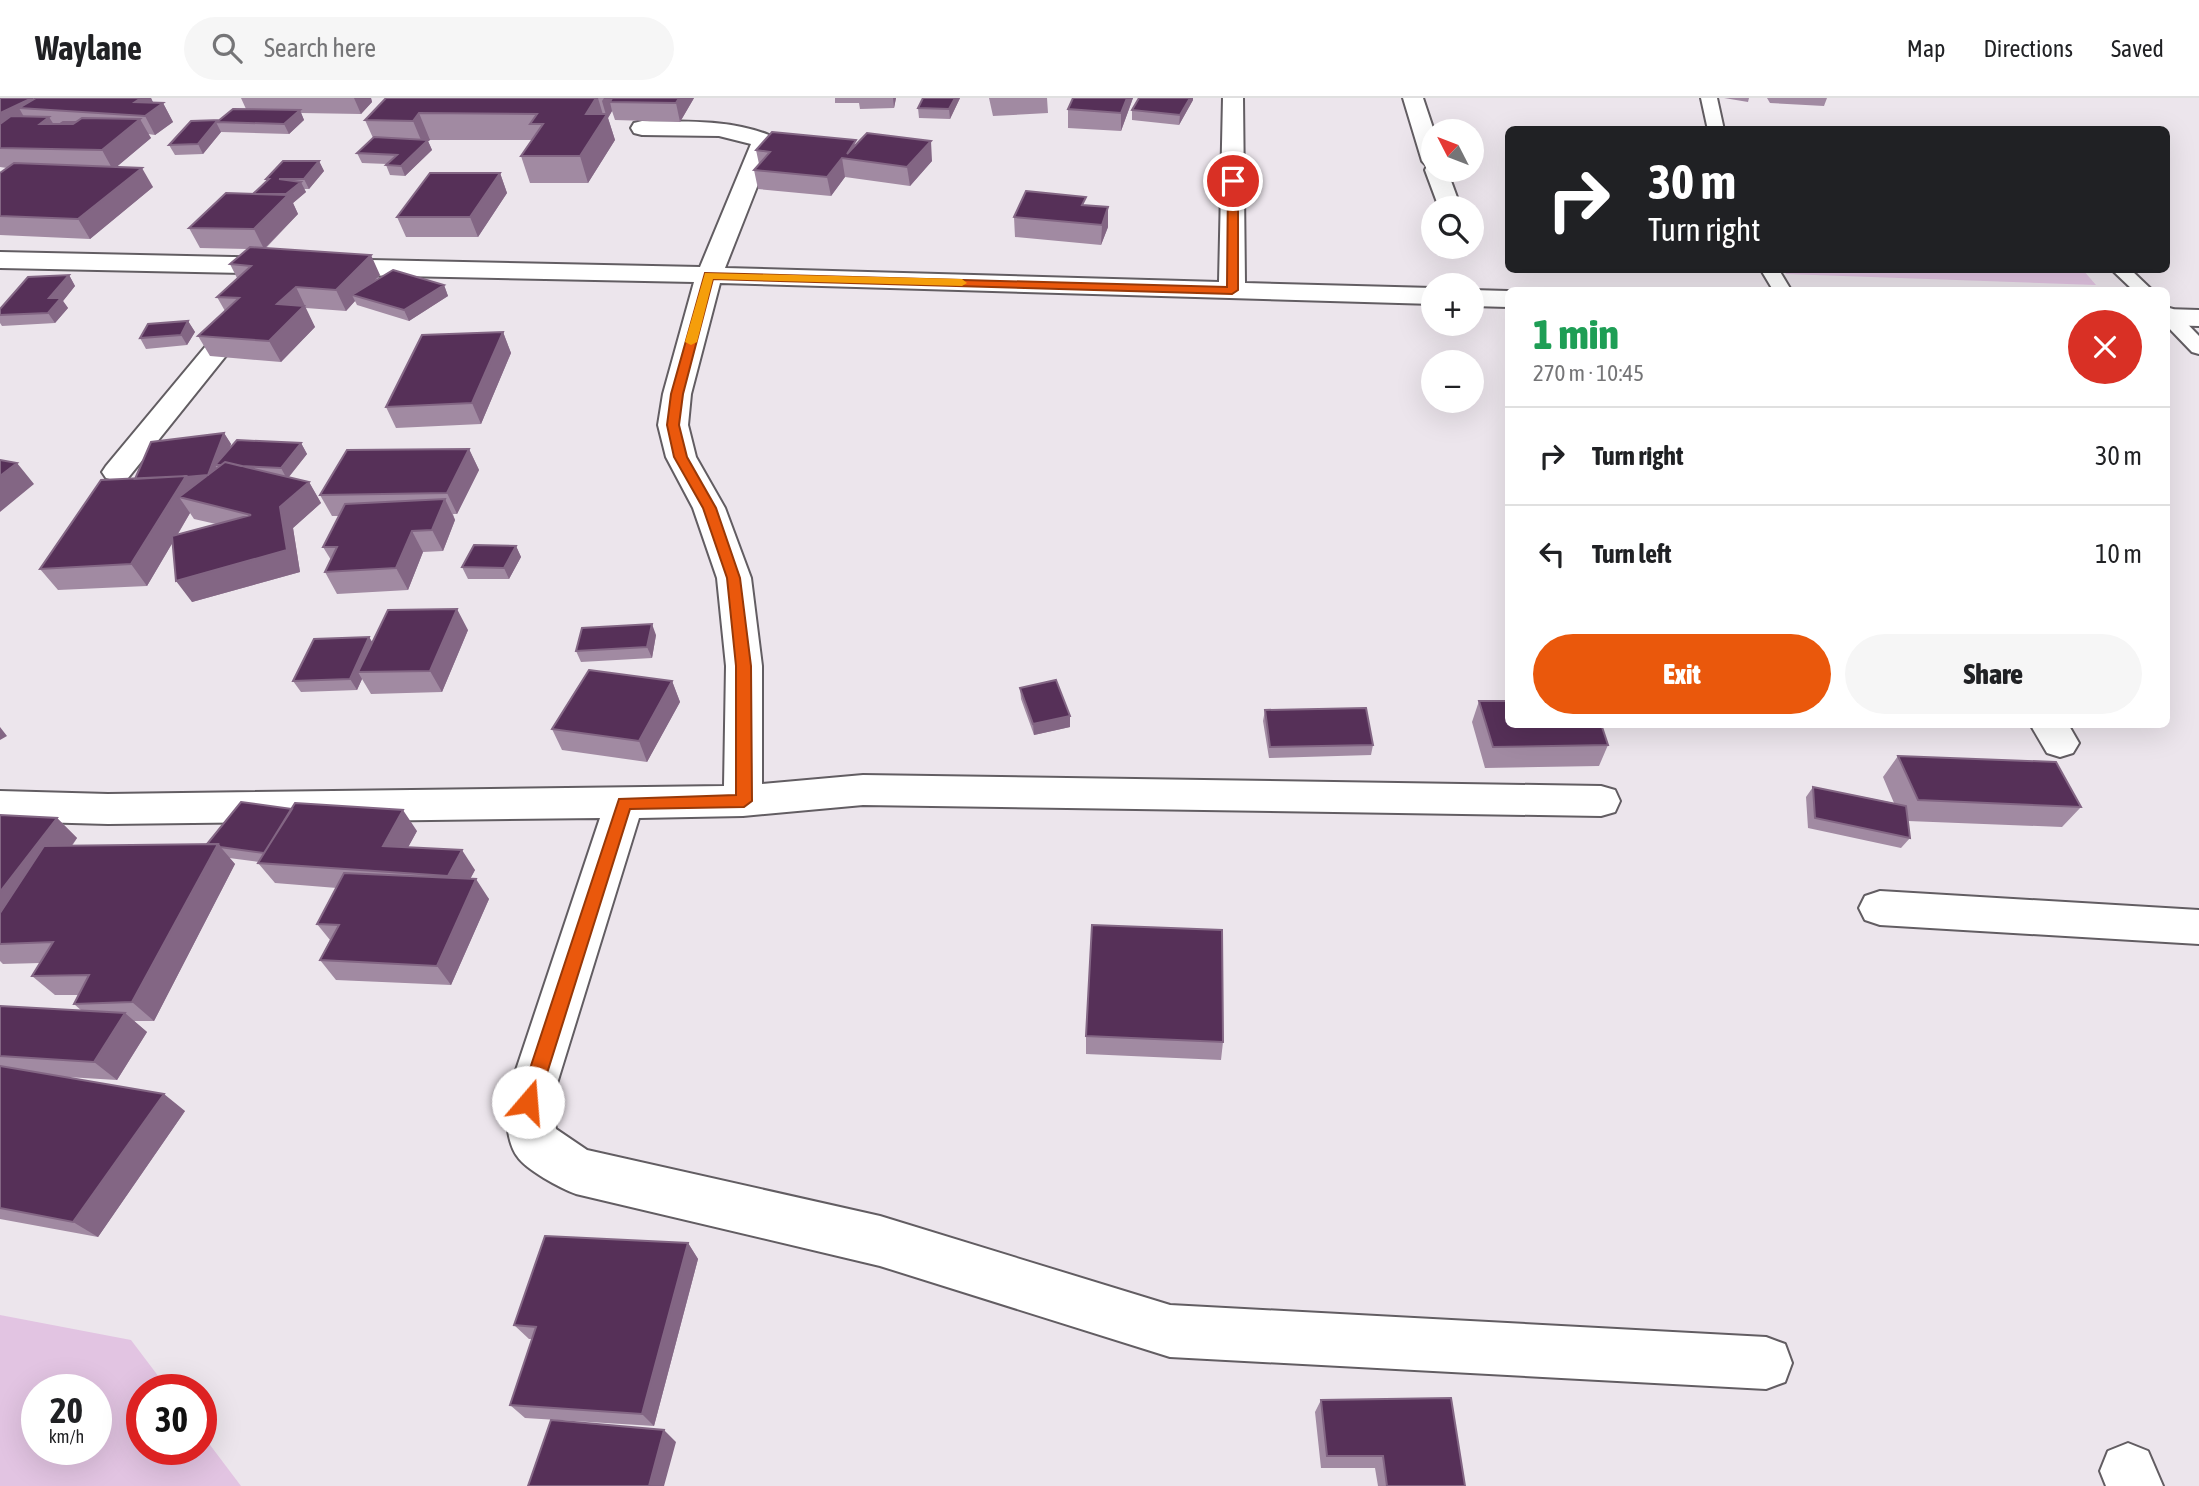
<!DOCTYPE html>
<html lang="en">
<head>
<meta charset="utf-8">
<style>
  body { margin:0; font-family:"Asap Condensed",sans-serif; background:#f6f6f6; color:#202124; height:100vh; display:flex; flex-direction:column; font-size:26px; white-space:nowrap }
  * { box-sizing:border-box; margin:0 }
  p { font-size:23px; color:#757577 }
  .icon { flex:none; width:38px; height:38px; fill:none; stroke:currentColor; stroke-width:2; stroke-linecap:round; stroke-linejoin:round }
  .map { position:relative; flex:1; overflow:hidden }
  .details { position:absolute; left:1505px; top:189px; width:665px; height:441px; display:flex; flex-direction:column; background:#fff; border-radius:10px; box-shadow:0 7px 28px #0002 }
  .details>* { flex:none }
  .top-card { position:absolute; left:1505px; top:28px; width:665px; height:147px; border-radius:10px; box-shadow:0 7px 28px #0002; background:#202124; color:#fff; overflow:hidden }
  .needle { width:46px; rotate:312deg }
  .controls { position:absolute; left:1421px; top:21px; display:grid; gap:14px }
  .controls a { display:grid; place-items:center; width:63px; height:63px; border-radius:50%; background:#fff; box-shadow:0 7px 28px #0002; font-size:35px }
  .speed { position:absolute; left:21px; top:1276px; display:flex; gap:14px; font-size:35px; font-weight:700; text-align:center }
  .speed>* { display:grid; place-content:center; width:91px; height:91px; border-radius:50%; background:#fff; box-shadow:0 7px 28px #0002; line-height:1 }
  .speed small { font-size:18px; font-weight:400 }
  .speed .limit { border:10px solid #d22; background:#fff; color:#111 }
  .pin { position:absolute; display:grid; place-items:center; width:60px; height:60px; color:#fff; margin:-30px; border:4px solid #fff; border-radius:50%; box-shadow:0 2px 7px #0007 }
  .me { position:absolute; width:77px; margin:-38px; rotate:18deg; stroke-linejoin:round; filter:drop-shadow(0 0 5px #0008) }
  .turn { display:flex; align-items:center; gap:24px; height:147px; padding:0 28px; font-size:32px }
  .turn .icon { width:91px; height:91px; stroke-width:2.5 }
  .turn b { display:block; font-size:49px; line-height:60px }
  .round { display:grid; place-items:center; flex:none; width:74px; height:74px; border-radius:37px; background:#f6f6f6 }
  .summary { display:flex; align-items:center; justify-content:space-between; height:119px; padding:0 28px }
  h1 { font-size:42px; font-weight:800; line-height:52px; color:#1e9e55 }
  .button { display:flex; gap:14px; margin-top:auto; padding:14px 28px }
  .button a { flex:1; height:80px; border-radius:42px; background:#ea580c; color:#fff; font-size:28px; font-weight:800; line-height:80px; text-align:center }
  .button a+a { background:#f6f6f6; color:#202124 }
  ul { padding:0; list-style:none }
  li { display:flex; align-items:center; gap:21px; height:98px; padding:0 28px; border-top:2px solid #e0e0e0 }
  li div { flex:1 }
  li b { display:block; font-size:26px }
  li em { font-style:normal }
  header { display:flex; align-items:center; gap:42px; box-sizing:border-box; height:98px; padding:0 35px; background:#fff; border-bottom:2px solid #e0e0e0 }
  header strong { font-size:33px }
  nav { display:flex; gap:38px; margin-inline-start:auto; font-size:24px }
  .search { width:490px; height:63px; background:#f6f6f6; display:flex; align-items:center; gap:18px; box-sizing:border-box; padding:0 24px; border-radius:38px; color:#757577; font-size:26px }
  .map>svg:first-child { display:block }
  .green { fill:#e2c4e2; fill-rule:evenodd }
  .lines { fill:none; stroke-linecap:round; stroke-linejoin:round }
  .service-casing { stroke:#625d62; stroke-width:4 }
  .minor-casing { stroke:#625d62; stroke-width:4 }
  .service { fill:#fff; fill-rule:evenodd }
  .minor { fill:#fff; fill-rule:evenodd }
  .wall { fill:#a18aa2; fill-rule:evenodd }
  .shaded-wall { fill:#836684 }
  .building { fill:#563058; stroke:#836684; stroke-width:2 }
  .route { fill:#ea580c; stroke:#983908; stroke-width:2 }
  .slow { fill:#f59e0b }
</style>
</head>
<body>
<header>
<strong>Waylane</strong>
<div class="search"><svg class="icon" aria-label="search" viewBox="0 0 24 24"><circle cx="10" cy="10" r="6"/><path d="M15 15l6 6"/></svg>Search here</div>
<nav><a>Map</a><a>Directions</a><a>Saved</a></nav>
</header>
<div class="map">
<svg width="2199" height="1388" viewBox="0 0 2199 1388">
  <rect width="100%" height="100%" fill="#ece5ec"/>
  <path class="green" d="M1783,172H2083L2096,187L1786,176Z
    M0,1217L131,1242L168,1291L142,1292V1351H201V1335L241,1388H0ZM37,1292H96V1351H37Z"/>
  <g class="lines">
    <defs>
      <path id="service" d="M1701,0H1717L1724,32H1708Z
        M1761,172H1779L1791,192H1773Z
        M2112,172H2131L2152,192H2133Z
        M2166,209L2173,211L2199,238V256L2192,254L2166,227Z"/>
      <path id="minor" d="M1223,0H1243L1245,185L1433,190V206L720,185L691,296L688,327L696,359L725,410L751,480L762,568V686L863,677L1601,688L1615,692L1620,703L1615,714L1601,718L863,707L743,718L639,720L551,1005L556,1031L587,1052L880,1118L1170,1207L1766,1239L1785,1246L1792,1265L1785,1284L1766,1291L1170,1259L880,1168L576,1096C560,1090 526,1072 517,1058C507,1044 507,1022 505,1005L600,720L108,726L0,723V693L108,696L724,688L726,568L717,480L693,410L666,359L658,327L663,296L694,184L0,170V154L700,169L751,46L719,38L642,37L634,35L631,30L634,25L642,23C685,24 728,21 769,37L773,48L725,170L1219,184Z
        M1403,0H1423L1434,33L1433,72H1447L1458,102L1454,107H1438L1425,72L1427,68L1422,63Z
        M1472,192L1508,193V209L1472,208Z
        M244,211L253,213L257,219L128,380L117,383L106,380L102,374L106,368L235,213Z
        M2166,211L2199,212V228L2166,227Z
        M2030,626H2068L2079,645L2073,655L2060,659L2047,655Z
        M1880,793L2199,812V846L1880,827L1865,822L1859,810L1865,798Z
        M2128,1345L2148,1353L2163,1388H2106L2100,1373L2108,1353Z"/>
    </defs>
    <use href="#service" class="service-casing"/>
    <use href="#minor" class="minor-casing"/>
    <use href="#service" class="service"/>
    <use href="#minor" class="minor"/>
  </g>
  <path class="wall" d="M0,0H33L34,1L36,0H151L153,5H163L173,24L155,37L148,36L151,40L116,69L153,89L90,141L0,137V75L7,70L0,69Z
    M241,0H371L372,4L361,16L301,15L304,22L289,36L221,34L203,56L175,57L169,47L219,22L246,11Z
    M386,0H694L680,24L615,22L612,13L608,20L615,42L588,85H530L521,58L532,42H430L428,43L432,52L405,78L390,77L386,67L387,66L362,65L357,55L373,40L365,22Z
    M835,0H896L894,10L860,11L859,5H835Z
    M960,0L950,21L919,20L918,10Z
    M989,0H1047L1048,15L993,18Z
    M1073,0H1133L1121,33L1068,30V11Z
    M1724,0H1749L1748,4Z
    M1767,0H1827L1824,8L1770,5Z
    M1193,2L1179,27L1132,22V12Z
    M857,46L932,63L910,88L845,79L831,98L758,91L754,72L759,66L756,52Z
    M319,63L324,73L309,91H304L306,94L293,105L298,116L266,150L380,177L374,183L444,187L448,198L409,223L357,207L355,203L346,213L306,210L305,211L315,229L281,264L210,258L198,238L225,213L217,199L237,180L230,166L247,151L200,150L189,130L253,96L267,83L266,81Z
    M500,75L507,95L478,139H406L397,119Z
    M1086,108L1108,109V129L1101,147L1015,139L1014,119Z
    M69,177L75,188L63,203L68,210L55,225L2,228L0,225V217Z
    M188,223L195,234L187,247L146,251L140,240Z
    M503,234L511,255L481,326L396,330L386,309Z
    M224,335L231,346L230,350L301,345L307,356L289,379L309,384L321,405L293,430L300,474L192,504L173,444L147,488L58,492L40,471L135,381ZM190,415L194,421L216,426L178,436Z
    M469,351L479,372L457,416H453L455,422L443,453L423,454L408,492L337,496L325,474L331,462L323,449L339,418H332L320,397Z
    M516,448L521,459L509,481H468L462,469Z
    M468,532L442,594L371,596L362,581L357,592L301,594L293,583L369,539L372,544Z
    M656,537L652,560L581,564L576,553Z
    M672,583L680,604L647,664L562,652L552,631Z
    M1020,590L1070,618V629L1034,637L1021,601Z
    M1479,603L1608,647L1599,668L1485,670L1472,624Z
    M1265,612L1373,647L1371,657L1269,660L1263,623Z
    M1898,658L2081,709L2062,729L1908,723L1910,740L1901,750L1808,730L1806,699L1813,689L1894,705L1883,679Z
    M0,717L57,720L77,740L72,748L207,746L417,733L408,749L475,772L470,781L489,801L451,887L336,882L320,862L330,842L317,826L337,790L275,785L258,765L259,764L229,760L235,766L154,923H134L147,934L117,982L67,979L185,1013L98,1139L0,1121V908L82,913L74,906L78,897H55L32,878L40,865L3,866L0,863Z
    M1086,938L1223,944L1221,962L1086,956Z
    M688,1145L698,1161L654,1328L525,1320L510,1307L532,1241H529L514,1227Z
    M1321,1302L1465,1388H1378L1375,1370H1321L1315,1314Z"/>
  <path class="shaded-wall" d="M32,0H33L40,12L19,10L28,26L0,40V15Z
    M141,0H151L156,10L163,5L173,24L155,37L145,18L135,4Z
    M354,0H371L372,4L361,16Z
    M596,0H598L604,20L606,17L602,3L604,0H619L610,4L612,13L608,20L615,42L588,85L580,58L586,16Z
    M679,0H694L680,24L676,5Z
    M893,0H896L894,10Z
    M955,0H960L950,21L949,11Z
    M1127,0H1133L1121,33V15Z
    M1190,0H1193V2L1179,27L1180,17Z
    M300,12L304,22L289,36L284,26Z
    M419,15L430,42L428,43L432,52L405,78L401,68L423,47L413,23Z
    M49,19L58,33L40,26Z
    M140,21L151,40L113,72L102,52Z
    M216,24L221,34L203,56L198,46Z
    M931,43L932,63L910,88L907,69Z
    M842,60L845,79L831,98L827,79Z
    M319,63L324,73L309,91L304,81Z
    M142,70L153,89L90,141L78,121Z
    M500,75L507,95L478,139L470,119Z
    M301,84L306,94L293,105L298,116L264,151L254,131L284,98Z
    M1108,109V129L1101,147L1102,127Z
    M371,157L380,177L359,199L352,197L355,203L346,213L336,192Z
    M69,177L75,188L63,203L68,210L55,225L48,215L49,200Z
    M444,187L448,198L409,223L404,212Z
    M296,189L315,229L281,264L269,243L277,206Z
    M188,223L195,234L187,247L181,237Z
    M503,234L511,255L481,326L472,305Z
    M224,335L231,346L223,367H215L220,376L179,399L190,415L147,488L131,466L140,397Z
    M301,345L307,356L287,381L281,370Z
    M469,351L479,372L457,416L447,395Z
    M17,365L34,386L0,414V378Z
    M309,384L321,405L293,430L300,474L192,504L176,483L280,409Z
    M445,401L455,422L443,453L432,432Z
    M412,433L423,454L408,492L396,470Z
    M516,448L521,459L509,481L504,470Z
    M457,511L468,532L442,594L430,573Z
    M652,526L656,537L652,560L647,549Z
    M369,539L376,550L358,574L362,581L357,592L350,581Z
    M672,583L680,604L647,664L639,643Z
    M1070,618V629L1034,637L1033,626Z
    M0,629L7,638L0,642Z
    M403,712L417,733L398,768L383,748Z
    M57,720L77,740L8,833L0,826V794Z
    M218,746L235,766L154,923L132,904Z
    M462,752L475,772L461,798L448,778Z
    M476,781L489,801L451,887L437,868Z
    M125,915L147,934L117,982L94,964Z
    M164,996L185,1013L98,1139L73,1124Z
    M688,1145L698,1161L654,1328L642,1316Z
    M664,1332L676,1344L664,1388H649Z"/>
  <path class="building" d="M0,0H32L0,15Z
    M36,0H141L135,4L163,5L145,18L19,10Z
    M386,0H596L586,16H607L580,58H521L543,26H530L537,16L419,15L413,23L365,22Z
    M612,0H679L676,5L610,4Z
    M923,0H955L949,11L918,10Z
    M1073,0H1127L1121,15L1068,11Z
    M1139,0H1190L1180,17L1132,12Z
    M233,11L300,12L284,26L216,24L198,46L169,47L191,23L219,22L217,24Z
    M11,18L49,19L40,26H73L82,20L140,21L102,52L0,50V26Z
    M63,24H76L73,26H60Z
    M772,34L856,42L847,56L867,35L931,43L907,69L842,60L827,79L754,72L770,54L756,52Z
    M374,39L428,42L401,68L386,67L397,57L357,55Z
    M283,63H319L304,81H279L301,84L286,96H253L269,81H266Z
    M14,65L142,70L78,121L0,118V75Z
    M430,75H500L470,119H397Z
    M1026,93L1086,99L1082,107L1108,109L1102,127L1014,119Z
    M226,95L288,97L254,131L189,130Z
    M250,149L371,157L336,192L296,189L277,206L304,208L269,243L198,238L239,200L217,199L251,168L230,166Z
    M393,172L444,187L404,212L352,197Z
    M69,177L49,200H61L48,215L0,217V211L28,179Z
    M188,223L181,237L140,240L148,226Z
    M503,234L472,305L386,309L422,237Z
    M224,335L208,377L186,379V378L135,381L151,344Z
    M237,342L301,345L281,370L241,368L225,364L221,367H215Z
    M469,351L447,395L320,397L347,352Z
    M0,362L17,365L0,378Z
    M225,364L309,384L280,409L287,452L176,483L172,438L251,417L179,399Z
    M186,378L131,466L40,471L101,382Z
    M445,401L432,432L412,433L396,470L325,474L337,449H323L345,406Z
    M474,447L516,448L504,470L462,469Z
    M457,511L430,573L358,574L388,512Z
    M652,526L647,549L576,553L582,530Z
    M369,539L350,581L293,583L314,541Z
    M589,572L672,583L639,643L552,631Z
    M1056,582L1070,618L1033,626L1020,590Z
    M1479,603H1508V626H1601L1608,647L1493,649Z
    M1366,610L1373,647L1270,649L1265,612Z
    M1898,658L2056,664L2081,709L1918,702Z
    M1813,689L1906,708L1910,740L1815,720Z
    M241,704L292,711L264,755L220,749L218,746H207Z
    M295,705L403,712L383,748L462,752L448,778L258,765Z
    M0,717L57,720L0,794Z
    M218,746L132,904L74,906L89,877L32,878L53,844L0,846V815L44,748Z
    M344,775L476,781L437,868L320,862L339,827L317,826Z
    M1092,827L1222,832L1223,944L1086,938Z
    M0,908L125,915L94,964L0,958Z
    M0,968L164,996L73,1124L0,1110Z
    M545,1138L688,1145L642,1316L510,1307L536,1229L514,1227Z
    M1451,1300L1465,1388H1387L1383,1358H1327L1321,1302Z
    M551,1322L664,1332L649,1388H528Z"/>
  <path class="route" d="M1233,80L1238,83V192L1232,196L713,181L683,296L679,327L687,359L716,410L740,480L751,568L752,703L744,709L630,711L538,1004L535,1011L528,1013L521,1011L519,1004L619,701L736,697V568L727,480L703,410L674,359L667,327L671,296L705,175L1227,189L1228,83Z"/>
  <path class="slow" d="M705,175L962,181L967,185L962,188L713,181L697,244L691,247L685,244Z"/>
</svg>
<div class="controls">
<a><svg class="needle" viewBox="-14 -14 28 28"><path d="M0-13l5 13h-10z" fill="#e53935"/><path d="M0 13l5-13h-10z" fill="#757577"/></svg></a>
<a><svg class="icon" aria-label="search" viewBox="0 0 24 24"><circle cx="10" cy="10" r="6"/><path d="M15 15l6 6"/></svg></a>
<a>+</a>
<a>−</a>
</div>
<div class="speed"><div>20<small>km/h</small></div><div class="limit">30</div></div>
<div class="pin" style="left:1233px;top:83px;background:#d93025"><svg class="icon" aria-label="arrive" viewBox="0 0 24 24"><path d="M6 21V4h12l-3 4 3 4H6"/></svg></div>
<svg class="me" style="left:528px;top:1004px" viewBox="-20 -20 40 40"><circle r="19" fill="#fff"/><path d="M0-13L10 11 0 6-10 11z" fill="#ea580c"/></svg>
<div class="top-card">
<div class="turn"><svg class="icon" aria-label="right" viewBox="0 0 24 24"><path d="M7 20v-9h11M14 6l5 5-5 5"/></svg><div><b>30 m</b>Turn right</div></div>
</div>
<section class="details">
<div class="summary"><div><h1>1 min</h1><p>270 m · 10:45</p></div><a class="round" style="background:#d93025;color:#fff"><svg class="icon" aria-label="close" viewBox="0 0 24 24"><path d="M6 6l12 12M18 6L6 18"/></svg></a></div>
<ul>
<li><svg class="icon" aria-label="right" viewBox="0 0 24 24"><path d="M7 20v-9h11M14 6l5 5-5 5"/></svg><div><b>Turn right</b></div><em>30 m</em></li>
<li><svg class="icon" aria-label="left" viewBox="0 0 24 24"><path d="M17 20v-9H6M10 6l-5 5 5 5"/></svg><div><b>Turn left</b></div><em>10 m</em></li>
</ul>
<div class="button"><a>Exit</a><a>Share</a></div>
</section>
</div>
</body>
</html>
